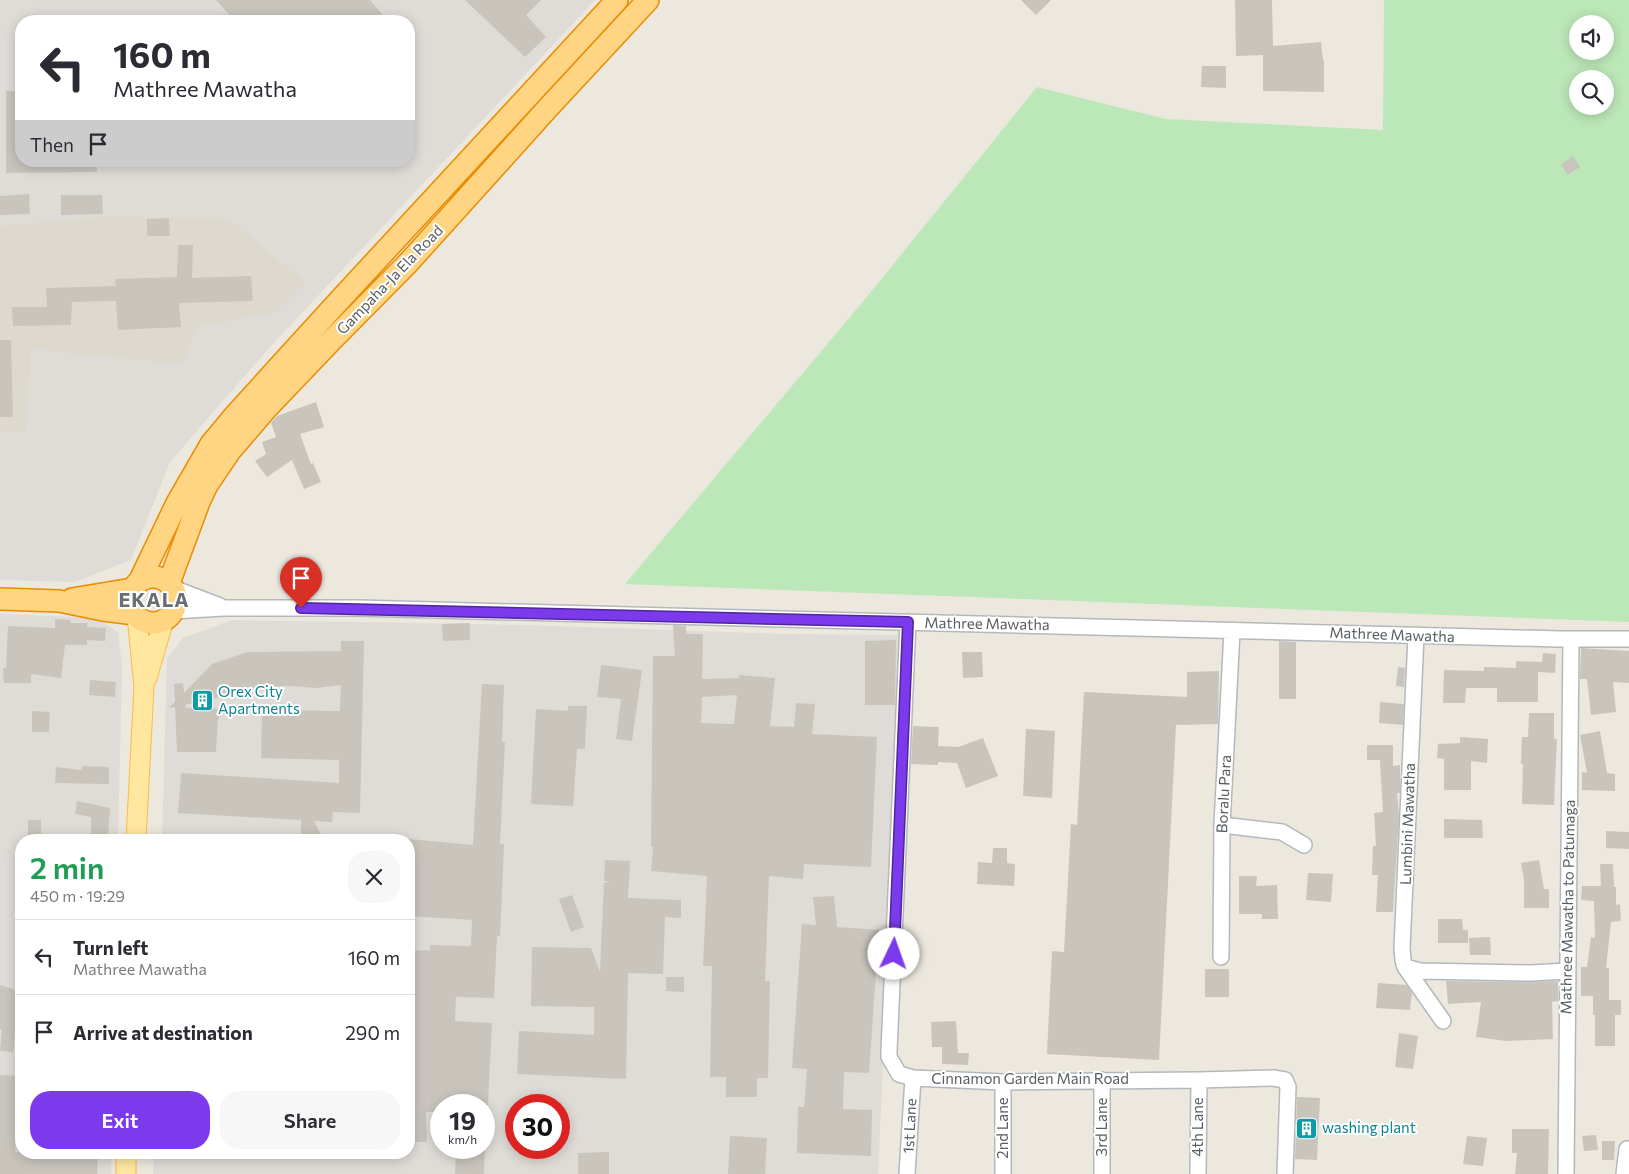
<!DOCTYPE html>
<html lang="en">
<head>
<meta charset="utf-8">
<style>
  body { margin:0; font-family:Commissioner,sans-serif; background:#f7f7f7; color:#2b2b33; height:100vh; display:flex; flex-direction:column; font-size:19px; white-space:nowrap }
  * { box-sizing:border-box; margin:0 }
  p { font-size:16px; color:#7c7c81 }
  .icon { flex:none; width:28px; height:28px; fill:none; stroke:currentColor; stroke-width:2; stroke-linecap:round; stroke-linejoin:round }
  .map { position:relative; flex:1; overflow:hidden }
  .side { position:absolute; left:15px; top:834px; width:400px; height:325px; display:flex; flex-direction:column; background:#fff; border-radius:20px; box-shadow:0 2px 12px #0003 }
  .side>* { flex:none }
  .top-card { position:absolute; left:15px; top:15px; width:400px; height:152px; border-radius:20px; box-shadow:0 2px 12px #0003; background:#fff; color:#2b2b33; overflow:hidden }
  .buttons { position:absolute; left:1569px; top:15px; display:grid; gap:10px }
  .buttons a { display:grid; place-items:center; width:45px; height:45px; border-radius:50%; background:#fff; box-shadow:0 2px 12px #0003; font-size:25px }
  .speed { position:absolute; left:430px; top:1094px; display:flex; gap:10px; font-size:25px; font-weight:700; text-align:center }
  .speed>* { display:grid; place-content:center; width:65px; height:65px; border-radius:50%; background:#fff; box-shadow:0 2px 12px #0003; line-height:1 }
  .speed small { font-size:12px; font-weight:400 }
  .speed .limit { border:8px solid #d22; background:#fff; color:#111 }
  .pin { position:absolute; display:grid; place-items:center; width:42px; height:42px; color:#fff; margin:-51px -21px; border-radius:50% 50% 50% 0; rotate:-45deg; box-shadow:0 0 5px #0007 }
  .pin .icon { rotate:45deg }
  .me { position:absolute; width:55px; margin:-28px; rotate:3deg; stroke-linejoin:round; filter:drop-shadow(0 0 4px #0008) }
  .turn { display:flex; align-items:center; gap:18px; height:105px; padding:0 15px; font-size:22px }
  .turn .icon { width:65px; height:65px; stroke-width:2.5 }
  .turn b { display:block; font-size:35px; line-height:42px }
  .then { display:flex; align-items:center; height:48px; padding:0 15px; background:#0003; gap:10px; font-size:19px }
  .round { display:grid; place-items:center; flex:none; width:52px; height:52px; border-radius:20px; background:#f7f7f7 }
  .overview { display:flex; align-items:center; justify-content:space-between; height:85px; padding:0 15px }
  h1 { font-size:30px; font-weight:600; line-height:38px; color:#1e9e55 }
  .button { display:flex; gap:10px; margin-top:auto; padding:10px 15px }
  .button a { flex:1; height:58px; border-radius:20px; background:#7c3aed; color:#fff; font-size:20px; font-weight:600; line-height:58px; text-align:center }
  .button a+a { background:#f7f7f7; color:#2b2b33 }
  ul { padding:0; list-style:none }
  li { display:flex; align-items:center; gap:15px; height:75px; padding:0 15px; border-top:1px solid #e1e1e2 }
  li div { flex:1 }
  li b { display:block; font-size:19px }
  li em { font-style:normal }
  .map>svg:first-child { display:block }
  .industrial { fill:#dfdbd6; fill-rule:evenodd }
  .education { fill:#ded9cf }
  .green { fill:#bce7b8; fill-rule:evenodd }
  .building { fill:#c9c5bd; fill-rule:evenodd }
  .lines { fill:none; stroke-linecap:round; stroke-linejoin:round }
  .minor-casing { stroke:#b4b8bd; stroke-width:18 }
  .major-casing { stroke:#fcb948; stroke-width:21 }
  .highway-casing { stroke:#ea8c00; stroke-width:24 }
  .minor { stroke:#fff; stroke-width:15 }
  .major { stroke:#ffe7a0; stroke-width:19 }
  .highway { stroke:#ffd482; stroke-width:21 }
  .route-casing { stroke:#51269a; stroke-width:12 }
  .route { stroke:#7c3aed; stroke-width:9 }
  .labels { text-anchor:middle; stroke-width:4; stroke-linejoin:round; paint-order:stroke }
  .street-label { font-size:15px; fill:#575d61; stroke:#fff }
  .culture-label { font-size:15px; fill:#0d838f; stroke:#fff; text-anchor:start }
  .district-label { font-size:20px; font-weight:bold; letter-spacing:1px; fill:#686f73; stroke:#fff }
</style>
</head>
<body>
<div class="map">
<svg width="1629" height="1174" viewBox="0 0 1629 1174">
  <rect width="100%" height="100%" fill="#ece8de"/>
  <path class="industrial" d="M0,0H595L270,347L170,462L131,560L75,582L0,580ZM21,21H409V161H21Z
    M0,614L97,618L118,632L122,665L118,840H21V1152L112,1153L111,1174H0Z
    M232,620L524,625L783,634L902,635L878,1174H153L154,1153L409,1152V840H162L167,658L183,638ZM441,1105H484V1148H441ZM516,1105H559V1148H516Z"/>
  <path class="education" d="M100,217L228,218L306,283L273,314L199,325L182,364L31,349L26,432L0,431V226Z"/>
  <path class="green" d="M1384,0H1629V622L625,584L866,298L1037,87L1166,119L1383,130ZM1578,24H1605V51H1578ZM1578,79H1605V106H1578Z"/>
  <path class="building" d="M216,0H370L388,21H235Z
    M465,0H541L526,15L546,37L525,57Z
    M1021,0H1051L1036,15Z
    M1235,0H1272L1273,46L1321,42L1323,60H1324V92L1263,91V55L1236,56Z
    M1202,66H1226V88L1201,87Z
    M6,91H21V161H97V172L6,173Z
    M1573,156L1580,167L1568,175L1561,165Z
    M29,194L30,214L0,215V196Z
    M61,195H102L103,214L61,215Z
    M169,218L170,236H147V219Z
    M178,245H193L192,278L251,276L253,301L179,303L181,327L118,330L116,301L72,302L71,325L13,326L12,307H47L46,288L116,286L115,279L177,277Z
    M0,340H11L13,417H0Z
    M316,402L324,427L300,434L311,464L313,463L321,482L304,489L292,460L267,477L255,461L266,454L262,442L276,437L271,423L277,416Z
    M55,619L71,620L70,623H87V627L106,628L105,641L87,640V645H65L61,678L31,674V683H4L3,668H6L8,626L55,628Z
    M470,623V640L443,641L442,624Z
    M673,625L686,626V634H703L702,679L739,678V675L775,678L770,726L794,727L796,703L815,704L812,734L877,737L871,867L804,864L803,879L769,876L765,981H770L768,1078H757V1097H726V1077H710L712,966H703L707,876L651,871L653,847H651L653,656H675ZM737,695L734,724L701,723L702,697Z
    M896,640L895,705H865V641Z
    M341,641H364L360,813L333,812L332,822L314,821L324,840H301V820L178,813L181,773L339,783V760L261,758L262,710L340,711L341,685L316,688L290,686L262,687L185,705L186,708L222,709L218,720L216,752H177L175,707L168,708L175,702L174,684L183,683L184,693L212,664L247,652L341,651Z
    M1279,641L1296,642V699H1279Z
    M1581,648L1629,651V683L1613,682L1616,712L1591,715L1587,679H1580Z
    M962,652H982L983,677L963,678Z
    M1543,653L1556,654L1555,673L1538,672V702H1497V688H1466L1465,703H1443L1444,670L1484,671V667L1516,668V661L1542,662Z
    M601,665L642,670L632,741L616,739L621,699L597,697Z
    M1398,667L1405,668L1404,687L1396,686Z
    M1219,671L1218,724L1176,725L1159,1060L1047,1054L1052,951L1064,952L1071,824L1077,825L1084,692L1187,697V672Z
    M90,680L116,682L115,697L89,695Z
    M482,684L504,685L502,742H505L500,844H504L500,936H497L494,998L456,997L455,1021L492,1023L488,1105H441V1112H426L427,1142H409V951L430,950V945L471,946L472,920L409,916V839L473,845Z
    M1380,702L1404,704L1403,725L1379,723Z
    M568,706H587L585,749H577L573,806L531,804L536,709L568,711Z
    M32,711L50,712L49,732H32Z
    M1529,713H1554V739H1557L1554,805L1522,804L1523,764H1521L1522,737H1528Z
    M913,726L939,727L938,746L958,747L983,738L998,776L966,788L957,763L938,762V765L911,764Z
    M1026,729L1055,731L1052,798L1023,796Z
    M1600,731L1607,773L1615,774V791L1582,790V772L1587,773L1580,735Z
    M1460,737L1488,739L1487,763L1471,761V790H1444V759L1437,758L1438,744L1460,743Z
    M1367,745H1393V766L1400,765V793H1397L1399,816L1393,912H1376L1378,875H1372L1373,846H1376L1374,813L1383,812L1380,760H1367Z
    M82,766L108,767L109,768V784L55,783L56,767L82,770Z
    M77,801L110,808L108,835H91V817L75,814Z
    M1444,819L1482,820L1483,838H1444Z
    M28,820H41V838H28Z
    M1606,831L1629,832V849L1606,848Z
    M993,848H1007V863L1015,864L1014,886L977,884L978,862L992,863Z
    M605,860L630,861L628,898L681,900V918L665,917L663,974L628,973L626,1079L517,1074L519,1031L594,1035V1007L531,1006L532,947L591,948L600,972L604,883L609,881H604Z
    M1539,860L1544,889H1549V908H1524V879L1521,863Z
    M1600,864H1613L1614,887H1616V905L1620,904L1621,921L1611,922L1606,968H1609V1000H1621V1015H1615V1046H1595V1015H1593V996H1581V967H1587L1591,937L1595,938L1594,901L1581,900L1582,886H1601Z
    M1308,873L1333,874L1331,902L1306,900Z
    M1239,876H1257L1256,886L1277,885L1278,919H1262V914H1239Z
    M572,895L584,927L571,932L559,899Z
    M834,896L837,927L879,930L869,1073L844,1072L843,1109L872,1110L871,1156L797,1153L798,1107H804L807,1069L792,1068L802,924L816,925L813,897Z
    M1438,919H1462L1463,930H1468V943H1438Z
    M1490,937L1491,955H1470L1469,938Z
    M1205,969H1229V997H1205Z
    M666,977H684V992L666,991Z
    M1446,981L1531,982L1558,981V1001L1552,1002L1553,1039L1506,1041L1476,1037L1481,1002L1448,1004Z
    M1378,983L1407,985L1412,993L1410,1010L1376,1008Z
    M0,985L21,992V1022L17,1035L15,1034L13,1052L0,1051L2,1030L0,1029Z
    M956,1021L958,1053H969L968,1065L942,1064V1047H932L931,1022Z
    M1399,1033L1418,1036L1413,1069L1395,1067Z
    M0,1075L18,1076L15,1152H98L97,1174H0Z
    M1297,1097L1320,1098L1317,1160L1295,1159Z
    M1512,1129H1549L1548,1174H1515L1517,1153H1512Z
    M1596,1135L1598,1150L1584,1151L1582,1136Z
    M730,1136L767,1138L765,1174H728Z
    M1467,1136L1487,1138L1483,1166L1463,1164Z
    M1602,1141H1615L1614,1160H1602Z
    M456,1148H485L484,1174H455Z
    M609,1152V1174H578V1153Z"/>
  <g class="lines">
    <defs>
      <path id="minor" d="M173,588L220,606
        M172,611L224,608H359L1559,639H1629
        M908,622L889,1051V1057L899,1074L913,1078L1003,1082L1199,1080L1273,1078L1285,1080L1288,1087L1285,1174
        M1416,635L1402,948L1403,960L1405,967L1420,971L1531,973L1567,971
        M1222,825L1282,832L1304,845
        M1221,957L1222,825L1232,631
        M1405,967L1443,1021
        M907,1174L913,1078
        M1003,1174V1082
        M1102,1174V1080
        M1198,1174L1199,1080
        M1566,1174L1571,639
        M1624,1174L1627,1149H1629"/>
      <path id="major" d="M147,678L164,619
        M136,840L144,687L137,616
        M126,1174V1152"/>
      <path id="highway" d="M130 600a23 23 0 1 1 46 0a23 23 0 1 1-46 0Z
        M139,582L177,503L211,444L236,414L336,304L617,0
        M169,583L199,502L207,485L230,451L267,408L331,341L409,262L547,109L648,0
        M0,599L59,601L103,610L135,614
        M72,599L132,589"/>
    </defs>
    <use href="#minor" class="minor-casing"/>
    <use href="#major" class="major-casing"/>
    <use href="#highway" class="highway-casing"/>
    <use href="#minor" class="minor"/>
    <use href="#major" class="major"/>
    <use href="#highway" class="highway"/>
  </g>
  <g class="lines">
    <defs>
      <path id="route" d="M301,608L908,622L894,954"/>
    </defs>
    <use href="#route" class="route-casing"/>
    <use href="#route" class="route"/>
  </g>
  <defs>
    <symbol id="building-square" viewBox="-11 -11 22 22"><rect x="-9" y="-9" width="18" height="18" rx="4" fill="#0f9aa8" stroke="#fff"/><path d="M-4-6H4V6H1V3H-1V6H-4ZM-2.5-4.3h1.7v1.8h-1.7ZM.8-4.3h1.7v1.8H.8ZM-2.5-1h1.7V.8h-1.7ZM.8-1h1.7V.8H.8Z" fill="#fff"/></symbol>
  </defs>
  <g fill-rule="evenodd">
    <use href="#building-square" x="190" y="688" width="25" height="25"/>
    <use href="#building-square" x="1294" y="1116" width="25" height="25"/>
  </g>
  <g class="labels">
    <g class="street-label">
      <text transform="translate(390 280) rotate(-46)" y="5">Gampaha-Ja Ela Road</text>
      <text transform="translate(987 624) rotate(1)" y="5">Mathree Mawatha</text>
      <text transform="translate(1392 635) rotate(2)" y="5">Mathree Mawatha</text>
      <text transform="translate(1224 794) rotate(-87)" y="5">Boralu Para</text>
      <text transform="translate(1408 824) rotate(-88)" y="5">Lumbini Mawatha</text>
      <text transform="translate(1568 907) rotate(-89)" y="5">Mathree Mawatha to Patumaga</text>
      <text x="1030" y="1084">Cinnamon Garden Main Road</text>
      <text transform="translate(910 1126) rotate(-87)" y="5">1st Lane</text>
      <text transform="translate(1102 1127) rotate(-90)" y="5">3rd Lane</text>
      <text transform="translate(1198 1127) rotate(-90)" y="5">4th Lane</text>
      <text transform="translate(1003 1128) rotate(-90)" y="5">2nd Lane</text>
    </g>
    <g class="culture-label">
      <text x="218" y="697">Orex City<tspan x="218" dy="17">Apartments</tspan></text>
      <text x="1322" y="1133">washing plant</text>
    </g>
    <g class="district-label">
      <text x="154" y="607">EKALA</text>
    </g>
  </g>
</svg>
<div class="buttons">
<a><svg class="icon" aria-label="sound" viewBox="0 0 24 24"><path d="M4 9h4l5-4v14l-5-4H4zM17 9q2 3 0 6"/></svg></a>
<a><svg class="icon" aria-label="search" viewBox="0 0 24 24"><circle cx="10" cy="10" r="6"/><path d="M15 15l6 6"/></svg></a>
</div>
<div class="speed"><div>19<small>km/h</small></div><div class="limit">30</div></div>
<div class="pin" style="left:301px;top:608px;background:#d93025"><svg class="icon" aria-label="arrive" viewBox="0 0 24 24"><path d="M6 21V4h12l-3 4 3 4H6"/></svg></div>
<svg class="me" style="left:894px;top:954px" viewBox="-20 -20 40 40"><circle r="19" fill="#fff"/><path d="M0-13L10 11 0 6-10 11z" fill="#7c3aed"/></svg>
<div class="top-card">
<div class="turn"><svg class="icon" aria-label="left" viewBox="0 0 24 24"><path d="M17 20v-9H6M10 6l-5 5 5 5"/></svg><div><b>160 m</b>Mathree Mawatha</div></div>
<div class="then">Then<svg class="icon" aria-label="arrive" viewBox="0 0 24 24"><path d="M6 21V4h12l-3 4 3 4H6"/></svg></div>
</div>
<section class="side">
<div class="overview"><div><h1>2 min</h1><p>450 m · 19:29</p></div><a class="round"><svg class="icon" aria-label="close" viewBox="0 0 24 24"><path d="M6 6l12 12M18 6L6 18"/></svg></a></div>
<ul>
<li><svg class="icon" aria-label="left" viewBox="0 0 24 24"><path d="M17 20v-9H6M10 6l-5 5 5 5"/></svg><div><b>Turn left</b><p>Mathree Mawatha</p></div><em>160 m</em></li>
<li><svg class="icon" aria-label="arrive" viewBox="0 0 24 24"><path d="M6 21V4h12l-3 4 3 4H6"/></svg><div><b>Arrive at destination</b></div><em>290 m</em></li>
</ul>
<div class="button"><a>Exit</a><a>Share</a></div>
</section>
</div>
</body>
</html>
